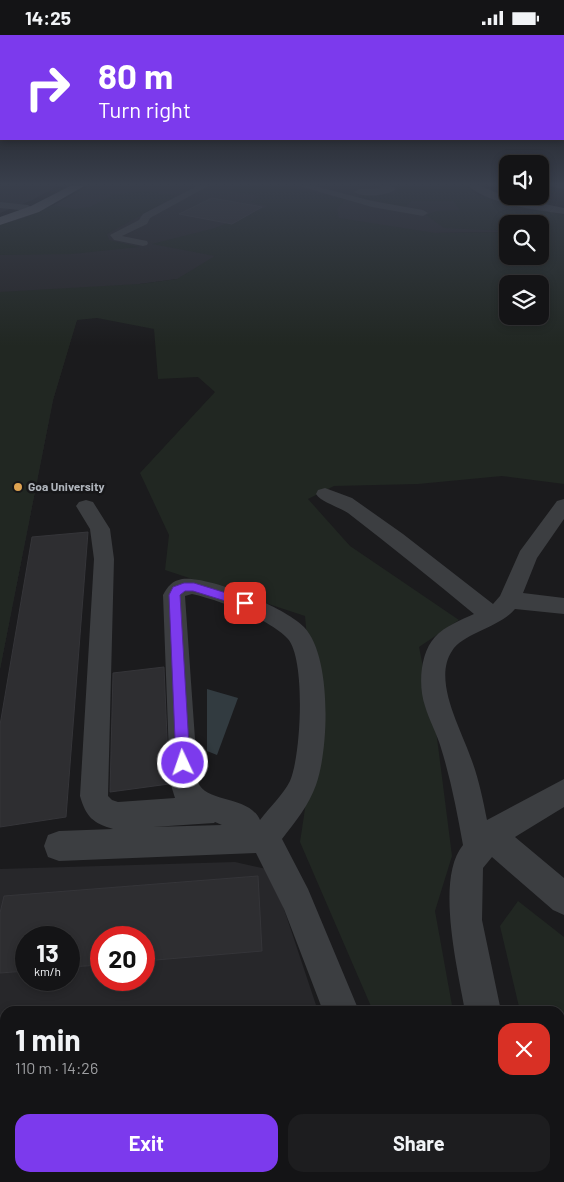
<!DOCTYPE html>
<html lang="en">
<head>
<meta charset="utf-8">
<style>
  body { margin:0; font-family:Barlow,sans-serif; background:#1d1d1f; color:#f1f3f6; height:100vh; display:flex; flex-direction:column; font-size:19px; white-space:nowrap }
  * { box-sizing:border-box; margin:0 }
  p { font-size:16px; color:#9d9ea1 }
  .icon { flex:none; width:28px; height:28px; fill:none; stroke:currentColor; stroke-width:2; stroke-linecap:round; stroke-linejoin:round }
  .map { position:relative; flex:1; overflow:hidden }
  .drawer { position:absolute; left:0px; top:971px; width:565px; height:176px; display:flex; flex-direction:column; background:#141416; border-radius:15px 15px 0 0; box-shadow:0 2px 8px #0003,0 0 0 1px #333335 }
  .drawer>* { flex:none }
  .top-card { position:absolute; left:0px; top:0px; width:565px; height:105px; box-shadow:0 2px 8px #0003,0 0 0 1px #333335; background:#7c3aed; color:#fff; overflow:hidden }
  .tools { position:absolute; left:499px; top:120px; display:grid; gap:10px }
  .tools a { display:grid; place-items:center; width:50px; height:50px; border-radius:10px; background:#141416; box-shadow:0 2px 8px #0003,0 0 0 1px #333335; font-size:25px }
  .speed { position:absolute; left:15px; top:891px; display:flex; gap:10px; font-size:25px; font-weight:700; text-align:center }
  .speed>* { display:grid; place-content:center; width:65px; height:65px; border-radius:50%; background:#141416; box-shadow:0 2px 8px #0003,0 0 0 1px #333335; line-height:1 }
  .speed small { font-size:12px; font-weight:400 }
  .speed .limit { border:8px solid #d22; background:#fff; color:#111 }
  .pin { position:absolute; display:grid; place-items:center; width:42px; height:42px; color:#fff; margin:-21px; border-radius:10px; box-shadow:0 2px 8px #0006 }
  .me { position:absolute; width:55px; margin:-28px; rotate:357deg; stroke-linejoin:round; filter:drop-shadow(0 0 4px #0008) }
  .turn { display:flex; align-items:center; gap:18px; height:105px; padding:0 15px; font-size:22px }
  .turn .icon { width:65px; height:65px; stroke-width:2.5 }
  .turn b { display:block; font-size:35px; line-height:42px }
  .round { display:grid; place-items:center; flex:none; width:52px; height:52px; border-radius:15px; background:#1d1d1f }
  .overview { display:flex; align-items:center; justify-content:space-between; height:85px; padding:0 15px }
  h1 { font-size:30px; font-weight:700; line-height:38px }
  .action { display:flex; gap:10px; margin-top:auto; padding:10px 15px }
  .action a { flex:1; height:58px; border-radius:15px; background:#7c3aed; color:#fff; font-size:20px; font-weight:700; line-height:58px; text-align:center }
  .action a+a { background:#1d1d1f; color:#f1f3f6 }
  .status { display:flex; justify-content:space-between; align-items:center; height:35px; padding:0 25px; background:#141416; direction:ltr }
  .status svg { height:14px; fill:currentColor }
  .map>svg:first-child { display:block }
  .built { fill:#27272a; fill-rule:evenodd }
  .green { fill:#212722; fill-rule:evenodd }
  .water { fill:#323b40 }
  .building { fill:#2e2e31; stroke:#353539 }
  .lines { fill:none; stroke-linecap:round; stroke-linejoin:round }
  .minor { fill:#3c3e41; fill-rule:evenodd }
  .major { fill:#595b60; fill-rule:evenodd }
  .route { fill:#7c3aed; stroke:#51269a }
  .poi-dot { fill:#dea351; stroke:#161618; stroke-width:2 }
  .labels { text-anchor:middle; stroke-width:5; stroke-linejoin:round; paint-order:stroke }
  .poi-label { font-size:12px; font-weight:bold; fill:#afb4bb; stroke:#161618; text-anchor:start }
</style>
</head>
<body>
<div class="status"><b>14:25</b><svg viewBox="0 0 49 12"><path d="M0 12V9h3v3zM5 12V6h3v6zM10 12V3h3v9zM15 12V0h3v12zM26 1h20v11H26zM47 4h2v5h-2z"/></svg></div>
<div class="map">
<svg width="564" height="1147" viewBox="0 0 564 1147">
  <rect width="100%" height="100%" fill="#1b1b1d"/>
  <path class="built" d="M0,150H60L32,165L0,178Z
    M90,150H464L478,160L564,180L540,189H508L507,197L435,198L347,222L140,249L77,284L53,365L0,634V190L49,173Z
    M235,827L271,835L318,976H5V1142H374L375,1147H0V834ZM26,902H69V945H26ZM101,902H144V945H101Z"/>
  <path class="green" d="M241,150H278L345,164L337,174L339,183L435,198L507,197L508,221H540V189H508L507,196L444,193L426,180L436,176L460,175L453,166H412L404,172L357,162L365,159H395L398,151L401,150L439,154L442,150H464L478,160L564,180V449L502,441L418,449L334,451L308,464L350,511L459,585L419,612L436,695L452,821L435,876L453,976H373L300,807L316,701L305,581L165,535L169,500L140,438L215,357L198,342L158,344L154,294L97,283L77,285L53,365L0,634V257L140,249L177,244L215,221L152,209L215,193L268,171L250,167L260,161L229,156ZM508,249H540V281H508Z
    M147,156L176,161L107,199L109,205L139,212L72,219L0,220V190L24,183L53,170L75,174L90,172L115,159Z
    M518,866L564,902V1147L560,1137V976H520L500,891Z"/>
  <path class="water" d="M207,654L238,663L217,720L207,716Z"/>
  <path class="building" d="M212,163L262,172L232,189L179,179Z
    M88,497L66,782L0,792V690L32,502Z
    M164,632L169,749L110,757L113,638Z
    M258,841L262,916L144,926V902H101V930L69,932V902H26V936L0,938V878L4,861Z"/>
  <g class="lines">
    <path class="minor" d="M199,150H210L150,183L147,189L122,201L147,206L148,208L147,210L143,211L114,205L110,200L139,185L143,179Z
      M296,150H311L372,166L423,175L428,178L423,181L372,172Z
      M377,150H390L396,154C388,161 363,163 354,157L359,154L382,153Z
      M468,150H478L505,161L564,173V179C538,175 486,169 468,150Z
      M553,150H564V154L554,152Z
      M0,167L28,170L33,173L28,176L0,173Z
      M325,453L352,463L403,499L493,569L500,561L520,516L557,466L564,464V484L537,523L523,558L564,563V579L515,574C499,593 463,598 452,616C432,646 462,695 472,726C479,745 483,765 487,785L564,744V772L515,802L564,843V880L553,875L492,822L483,833L482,885L501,976H465C458,935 435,844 463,810C457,777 451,745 441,713C437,699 429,685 425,671C418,651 420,618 435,602C445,591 461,585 474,579C433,545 391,511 348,478C339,472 321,467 316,459L318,455Z
      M86,465L93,467L110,494L114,524L108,761L112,765L118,767L175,763L170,747L163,560C168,551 172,546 182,544C208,540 286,573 304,592C332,621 329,714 316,750C309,770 295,787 282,804L308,854L359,976H323L284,874L256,818L59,826L48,822L44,811L48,800L59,796L113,794C93,788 86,782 80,761L94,524L90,494L76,471L79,467ZM192,559C219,565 270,584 288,604C306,625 301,721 290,746C283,760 269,773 260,785C249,760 205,768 198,747L185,561ZM215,787L222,790L153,792L214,788Z
      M223,1142H271L269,1147H222Z
      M388,1142H428L429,1147H389Z
      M494,1142H534L535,1147H495Z"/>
    <path class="major" d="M72,150H86L39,177L0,190V182L31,171Z"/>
  </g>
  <linearGradient id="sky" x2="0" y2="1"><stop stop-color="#0f0f10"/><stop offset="0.48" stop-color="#393f4c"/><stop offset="1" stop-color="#393f4c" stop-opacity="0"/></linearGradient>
  <rect width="564" height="311" fill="url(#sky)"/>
  <path class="route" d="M184,548H194L249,565L251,568L245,572L193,556H185L180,560L190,728L188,733L183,735L178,733L176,728L169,560L173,552Z"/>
  <circle class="poi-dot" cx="18" cy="452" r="5"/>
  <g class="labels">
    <g class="poi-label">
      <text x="28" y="456">Goa University</text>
    </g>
  </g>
</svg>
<div class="tools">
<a><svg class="icon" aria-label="sound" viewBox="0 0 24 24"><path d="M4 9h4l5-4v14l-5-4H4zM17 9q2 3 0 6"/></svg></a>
<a><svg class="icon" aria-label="search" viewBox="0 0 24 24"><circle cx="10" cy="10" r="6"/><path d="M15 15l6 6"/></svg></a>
<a><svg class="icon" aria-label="layers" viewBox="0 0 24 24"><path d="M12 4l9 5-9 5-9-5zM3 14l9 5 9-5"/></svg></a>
</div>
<div class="speed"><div>13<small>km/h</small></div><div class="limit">20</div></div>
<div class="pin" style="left:245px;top:568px;background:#d93025"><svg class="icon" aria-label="arrive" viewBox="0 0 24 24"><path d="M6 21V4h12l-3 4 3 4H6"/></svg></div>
<svg class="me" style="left:183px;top:728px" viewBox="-20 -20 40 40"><circle r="17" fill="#7c3aed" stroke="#fff" stroke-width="3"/><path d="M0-11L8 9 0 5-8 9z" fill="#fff"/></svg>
<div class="top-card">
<div class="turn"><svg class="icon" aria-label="right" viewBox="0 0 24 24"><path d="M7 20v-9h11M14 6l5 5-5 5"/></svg><div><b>80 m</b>Turn right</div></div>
</div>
<section class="drawer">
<div class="overview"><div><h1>1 min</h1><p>110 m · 14:26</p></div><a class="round" style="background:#d93025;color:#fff"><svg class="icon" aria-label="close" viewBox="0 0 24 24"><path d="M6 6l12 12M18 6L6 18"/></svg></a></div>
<div class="action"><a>Exit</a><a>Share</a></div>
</section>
</div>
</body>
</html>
